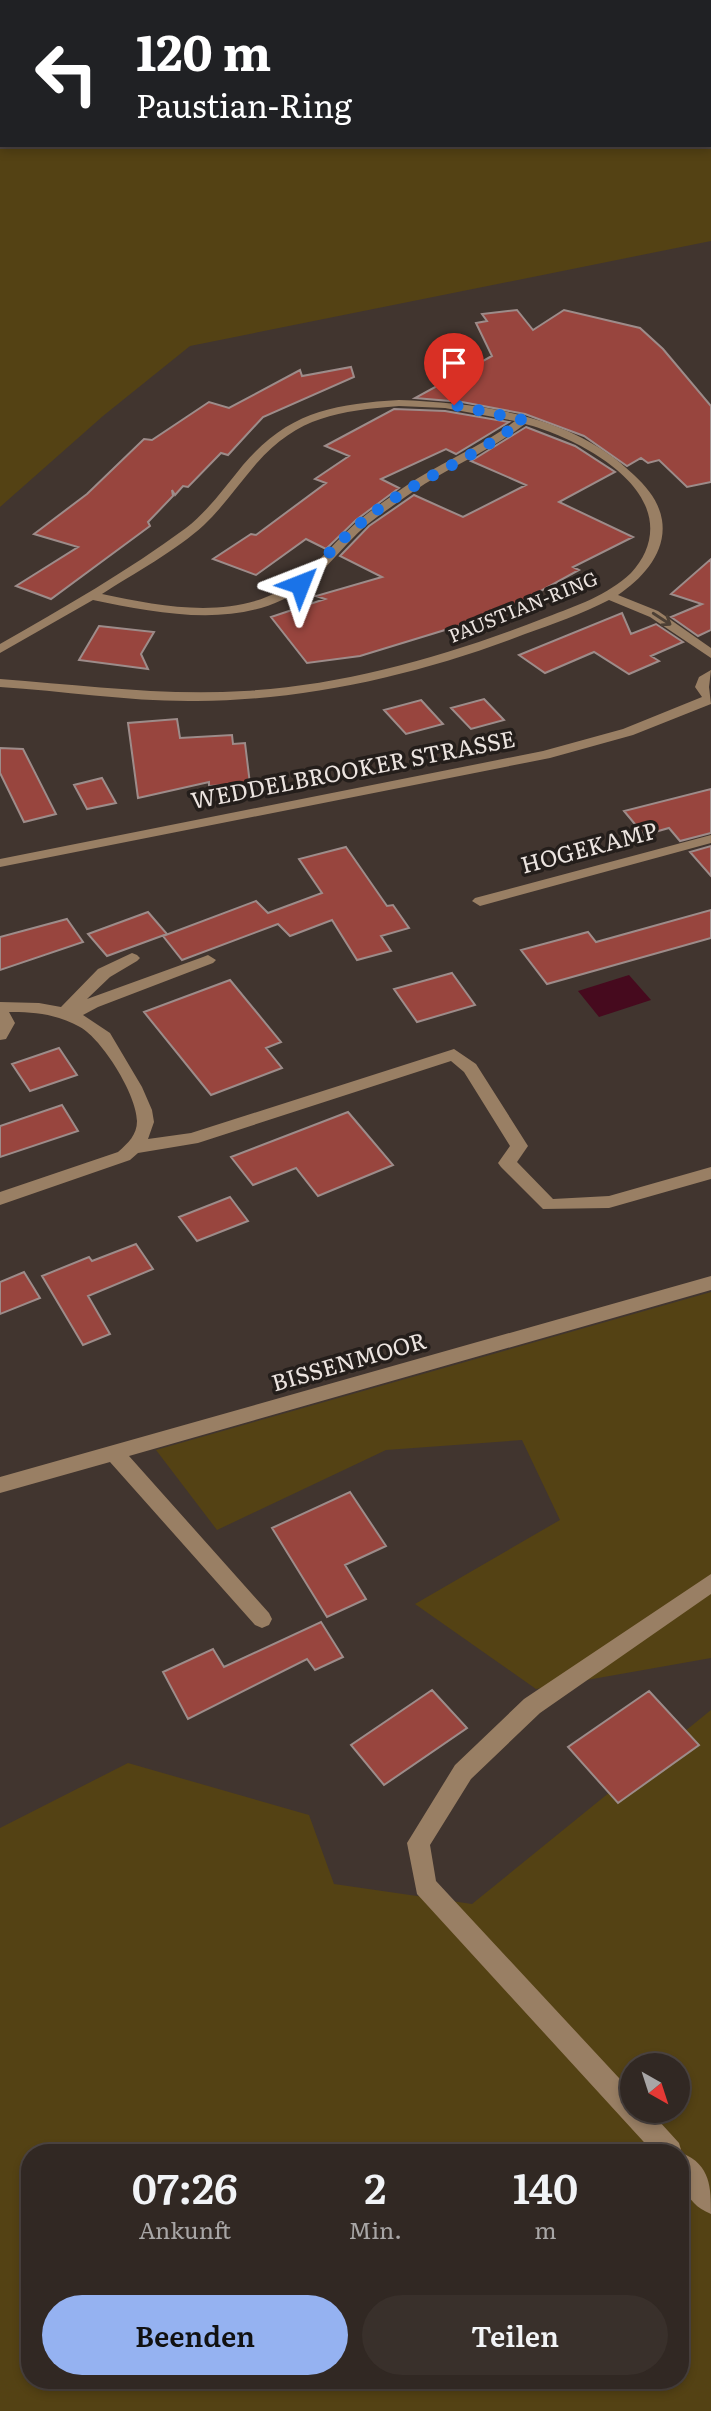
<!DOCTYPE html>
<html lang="de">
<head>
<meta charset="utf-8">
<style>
  body { margin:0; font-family:Literata,serif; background:#39302b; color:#f1f3f6; height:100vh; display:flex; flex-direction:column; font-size:26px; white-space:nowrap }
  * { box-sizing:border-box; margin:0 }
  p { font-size:23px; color:#a8a6a6 }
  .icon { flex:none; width:38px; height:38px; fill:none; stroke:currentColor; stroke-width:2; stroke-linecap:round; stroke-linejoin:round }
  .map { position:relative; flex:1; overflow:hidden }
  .panel { position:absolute; left:21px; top:2144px; width:668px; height:245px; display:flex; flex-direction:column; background:#312823; border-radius:28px; box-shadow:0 4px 10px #0003,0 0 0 2px #4c4441 }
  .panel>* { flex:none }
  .guide { position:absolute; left:0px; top:0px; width:712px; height:147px; box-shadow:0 4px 10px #0003,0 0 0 2px #4c4441; background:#202124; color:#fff; overflow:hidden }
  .needle { width:46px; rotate:141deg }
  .buttons { position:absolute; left:620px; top:2053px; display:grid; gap:14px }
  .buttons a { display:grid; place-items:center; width:70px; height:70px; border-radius:50%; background:#312823; box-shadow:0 4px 10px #0003,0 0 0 2px #4c4441; font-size:35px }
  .pin { position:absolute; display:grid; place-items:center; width:60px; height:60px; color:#fff; margin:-72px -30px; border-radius:50% 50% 50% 0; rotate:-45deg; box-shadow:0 0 7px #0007 }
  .pin .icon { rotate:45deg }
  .me { position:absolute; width:77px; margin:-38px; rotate:45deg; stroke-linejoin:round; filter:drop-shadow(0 0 5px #0008) }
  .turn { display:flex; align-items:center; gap:24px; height:147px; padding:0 21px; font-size:32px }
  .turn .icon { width:91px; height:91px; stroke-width:2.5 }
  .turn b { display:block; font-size:49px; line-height:60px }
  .eta { display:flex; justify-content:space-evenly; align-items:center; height:119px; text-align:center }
  .eta b { font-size:42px; font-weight:600; line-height:49px }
  .action { display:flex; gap:14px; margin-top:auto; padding:14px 21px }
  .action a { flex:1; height:80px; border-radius:42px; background:#95b2f1; color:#111; font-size:28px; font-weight:600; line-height:80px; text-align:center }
  .action a+a { background:#39302b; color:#f1f3f6 }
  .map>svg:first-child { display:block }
  .green { fill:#544214; fill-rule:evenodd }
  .water { fill:#460a1e }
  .building { fill:#98453e; stroke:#9d8c8a; stroke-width:2 }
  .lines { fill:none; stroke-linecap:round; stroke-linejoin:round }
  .minor { fill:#997f64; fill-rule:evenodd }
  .oneway { stroke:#4d4035 }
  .route { stroke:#1a73e8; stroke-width:12; stroke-dasharray:0 21.6 }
  .labels { text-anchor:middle; stroke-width:7; stroke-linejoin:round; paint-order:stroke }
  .far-street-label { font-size:19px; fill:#ece4e0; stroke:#241e1b }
  .street-label { font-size:23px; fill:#ece4e0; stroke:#241e1b }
</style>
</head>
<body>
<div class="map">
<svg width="711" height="2411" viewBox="0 0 711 2411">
  <rect width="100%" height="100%" fill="#41352f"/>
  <path class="green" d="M0,0H711V241L190,346L103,416L0,507ZM2,2H710V145H2Z
    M711,1292V1658L536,1689L415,1604L560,1520L522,1440L386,1450L217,1530L156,1450Z
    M711,1710V2411H0V1828L128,1763L309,1815L334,1884L472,1904ZM632,2065H677V2110H632ZM30,2152H681V2380H30Z"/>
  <path class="water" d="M629,975L651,1000L599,1017L578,991Z"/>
  <path class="building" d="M517,310L533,330L564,310L640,328L663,349L711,406V482L687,487L659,460L648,463L641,458L627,466L584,436L525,414L462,402L415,398L492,356L476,323L487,321L482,314Z
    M351,367L354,377L263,417L228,455L221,453L188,487L183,486L175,495L172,490L173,496L148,522L150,526L51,599L16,586L78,547L34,534L87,494L144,439L152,440L209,402L229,408L300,370L302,376Z
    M394,409L445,411L509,422L456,454L446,449L381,479L399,488L356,520L326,549L306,539L256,575L213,559L251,534L256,535L326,483L315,479L349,456L325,446Z
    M526,427L575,446L615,472L559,502L633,537L573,567L579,570L524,600L530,604L360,656L307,663L271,617L325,599L316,596L382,577L340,556L369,526L414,495L463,517L526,485L471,461Z
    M711,559V630L698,636L671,617L702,604L671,594Z
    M622,613L631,634L656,624L683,642L651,656L659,661L629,674L594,652L545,673L519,655Z
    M99,626L154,632L141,654L148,669L79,660Z
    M484,699L504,720L471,729L451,708Z
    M421,700L443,724L406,734L384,710Z
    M177,719L180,738L232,735L233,744L245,743L250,784L209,786V782L138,798L128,723Z
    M0,748L23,749L56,814L24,822L0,773Z
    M102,778L116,803L87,809L74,785Z
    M711,789V833L680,841L669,828L644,835L624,811Z
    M711,846V876L690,852Z
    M346,847L387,906L393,905L409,928L381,936L391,951L357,960L332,920L290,936L278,924L182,960L163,936L256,901L268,913L322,893L299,859Z
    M711,910V938L547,984L521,950L588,932L596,942Z
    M148,912L167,934L107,956L88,934Z
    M67,919L83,942L0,970V937Z
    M452,973L475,1005L417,1022L394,989Z
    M230,980L281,1042L266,1048L282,1068L211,1095L144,1012Z
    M59,1048L77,1075L30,1091L12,1064Z
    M62,1105L78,1131L0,1157V1126Z
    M348,1112L393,1165L318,1196L296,1168L253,1185L231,1157Z
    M230,1197L248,1221L197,1241L179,1217Z
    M136,1244L153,1269L88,1296L110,1334L83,1345L42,1276L89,1257L92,1261Z
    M24,1272L40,1298L0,1314V1282Z
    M350,1492L386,1546L345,1565L366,1599L327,1617L272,1528Z
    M321,1622L343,1657L315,1670L307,1659L188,1719L163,1672L213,1649L224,1667Z
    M432,1690L467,1728L384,1785L351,1745Z
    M649,1691L699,1745L618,1803L568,1747Z"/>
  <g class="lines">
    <path class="minor" d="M399,400C481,403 573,415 634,475C648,488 659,502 662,520C667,552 643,578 618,595L658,611L711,648V658L650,617L609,600C582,614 553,624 525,634C421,674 309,700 197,701C132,702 65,691 0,687V679C81,685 163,696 244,691C348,685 450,655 547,617C576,606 608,595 631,573C649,554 656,529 645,505C628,465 565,434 525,424C498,445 468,459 438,476C417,488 397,503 377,517C350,536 333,563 308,584C247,632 162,614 93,600L0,653V644C63,608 128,571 186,528C208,511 225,487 243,465C288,412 333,404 399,400ZM399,406L445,408L515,421C489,441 460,454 432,470C413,480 396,493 379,505C347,527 332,549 305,573C249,624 168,608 102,594C133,574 177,550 204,525C223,507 238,485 256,464C298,416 339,411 399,406Z
      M711,670L709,687L711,704L633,735L550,758L0,867V859L543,751L623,729L702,697L695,687L699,677Z
      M711,835V843L480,906L472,901L475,898Z
      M132,953L137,955L140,958L137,961L110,977L87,999L203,957L208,955L216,960L213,963L98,1007L83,1015L110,1033L142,1087L152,1110L154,1122L148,1139L191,1133L454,1049L476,1064L528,1146L517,1162L553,1199L609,1196L711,1167V1179L609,1208L543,1209L501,1167L498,1163L510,1146L464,1072L451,1061L198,1143L138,1153L130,1160L0,1205V1192L118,1152C128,1143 137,1135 137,1121C137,1095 102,1039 80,1027C59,1015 36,1012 13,1012H9L15,1023L6,1039L0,1040V1002L39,1003L61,1007L98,969Z
      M711,1276V1290L129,1456L269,1613L272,1619L269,1625L262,1628L255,1625L110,1462L0,1493V1477Z
      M711,1574V1594L540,1713L471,1779L430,1845L436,1881L632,2092V2110H649L679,2143L682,2153C711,2165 711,2188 711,2214C682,2202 681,2179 681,2152H653L417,1894L407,1843L455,1765L524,1699Z"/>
  </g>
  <defs><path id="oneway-shaft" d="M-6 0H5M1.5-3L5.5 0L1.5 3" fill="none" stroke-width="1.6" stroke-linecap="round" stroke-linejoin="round" transform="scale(1.75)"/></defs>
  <use class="oneway" href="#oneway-shaft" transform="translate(662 619) rotate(33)"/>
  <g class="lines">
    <path class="route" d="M300,584C320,563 340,540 362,522C411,480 473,460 523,420L454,405"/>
  </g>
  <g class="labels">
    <g class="far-street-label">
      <text transform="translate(523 607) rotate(-22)" y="7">PAUSTIAN-RING</text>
    </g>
    <g class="street-label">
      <text transform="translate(353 770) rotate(-11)" y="8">WEDDELBROOKER STRASSE</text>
      <text transform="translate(589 848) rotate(-15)" y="8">HOGEKAMP</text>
      <text transform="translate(349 1362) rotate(-16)" y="8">BISSENMOOR</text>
    </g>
  </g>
</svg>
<div class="buttons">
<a><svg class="needle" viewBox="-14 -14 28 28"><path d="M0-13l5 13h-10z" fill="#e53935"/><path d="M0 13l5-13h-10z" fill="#a8a6a6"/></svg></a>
</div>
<div class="pin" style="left:454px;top:405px;background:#d93025"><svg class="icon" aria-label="arrive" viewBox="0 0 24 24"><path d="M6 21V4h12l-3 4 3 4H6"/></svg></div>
<svg class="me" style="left:300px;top:584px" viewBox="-20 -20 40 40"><path d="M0-17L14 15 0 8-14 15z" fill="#1a73e8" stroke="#fff" stroke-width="4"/></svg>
<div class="guide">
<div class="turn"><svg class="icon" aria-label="left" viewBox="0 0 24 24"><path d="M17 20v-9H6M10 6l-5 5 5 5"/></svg><div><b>120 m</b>Paustian-Ring</div></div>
</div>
<section class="panel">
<div class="eta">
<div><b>07:26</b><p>Ankunft</p></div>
<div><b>2</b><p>Min.</p></div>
<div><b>140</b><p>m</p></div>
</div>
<div class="action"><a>Beenden</a><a>Teilen</a></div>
</section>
</div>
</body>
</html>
